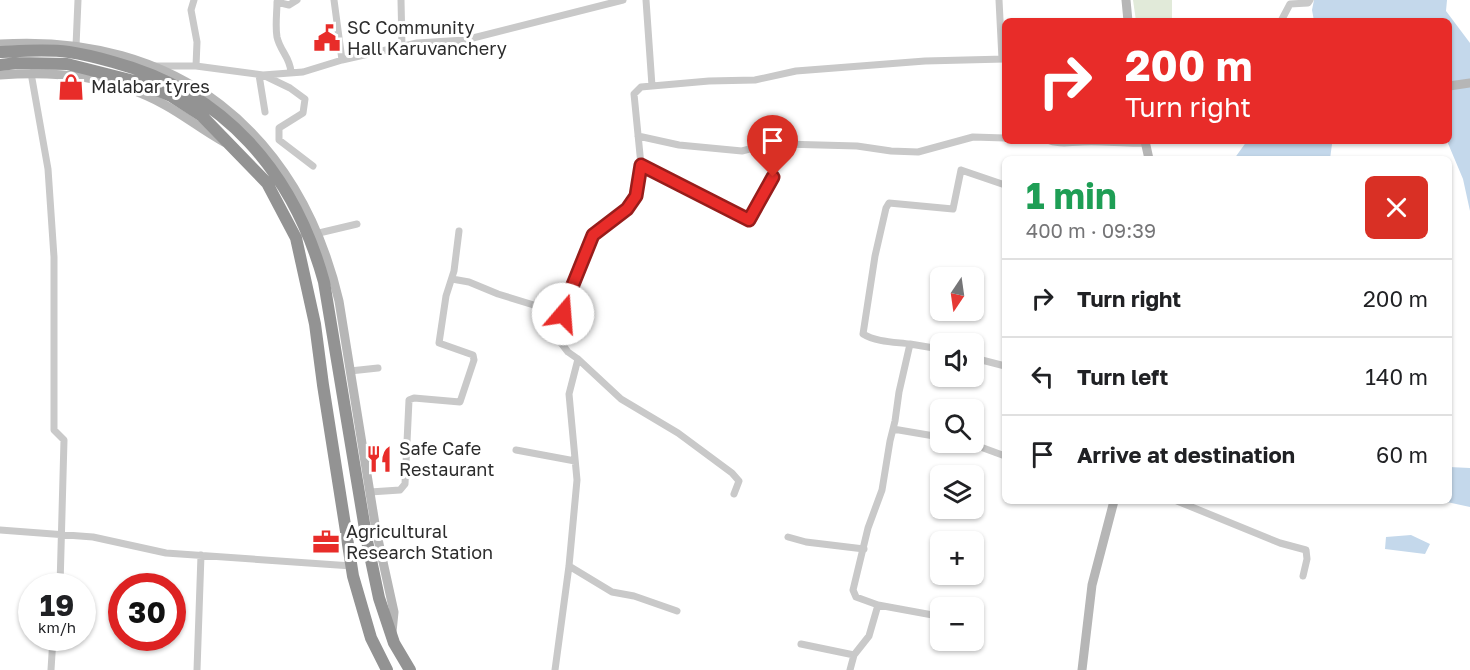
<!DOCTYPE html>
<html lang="en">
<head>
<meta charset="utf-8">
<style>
  body { margin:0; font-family:"Golos Text",sans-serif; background:#f6f6f6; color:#202124; height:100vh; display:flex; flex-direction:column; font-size:22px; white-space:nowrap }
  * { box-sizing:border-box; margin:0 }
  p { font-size:20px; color:#757577 }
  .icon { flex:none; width:33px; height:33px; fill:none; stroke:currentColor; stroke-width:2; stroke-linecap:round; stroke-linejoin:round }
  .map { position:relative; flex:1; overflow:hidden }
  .details { position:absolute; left:1002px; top:156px; width:450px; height:348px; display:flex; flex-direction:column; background:#fff; border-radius:9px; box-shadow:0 2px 4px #0004 }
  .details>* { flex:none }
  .hud { position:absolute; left:1002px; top:18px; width:450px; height:126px; border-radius:9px; box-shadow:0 2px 4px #0004; background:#e82c29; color:#fff; overflow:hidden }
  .needle { width:39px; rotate:193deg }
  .fabs { position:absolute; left:930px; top:267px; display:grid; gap:12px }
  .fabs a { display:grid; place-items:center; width:54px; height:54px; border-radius:9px; background:#fff; box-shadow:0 2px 4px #0004; font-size:30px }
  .speed { position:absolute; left:18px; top:573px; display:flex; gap:12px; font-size:30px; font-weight:700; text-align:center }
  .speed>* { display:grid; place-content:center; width:78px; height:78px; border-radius:50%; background:#fff; box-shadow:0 2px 4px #0004; line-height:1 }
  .speed small { font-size:15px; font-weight:400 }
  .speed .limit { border:9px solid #d22; background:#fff; color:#111 }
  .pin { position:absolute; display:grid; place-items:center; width:51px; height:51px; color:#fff; margin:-62px -26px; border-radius:50% 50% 50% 0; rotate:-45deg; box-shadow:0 0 6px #0007 }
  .pin .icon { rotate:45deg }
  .me { position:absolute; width:66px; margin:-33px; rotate:18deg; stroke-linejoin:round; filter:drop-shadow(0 0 4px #0008) }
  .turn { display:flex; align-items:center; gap:21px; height:126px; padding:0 24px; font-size:27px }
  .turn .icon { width:78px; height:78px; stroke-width:2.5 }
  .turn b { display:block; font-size:42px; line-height:51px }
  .round { display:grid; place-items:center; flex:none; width:63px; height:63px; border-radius:9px; background:#f6f6f6 }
  .overview { display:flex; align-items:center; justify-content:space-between; height:102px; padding:0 24px }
  h1 { font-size:36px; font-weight:700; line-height:45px; color:#1e9e55 }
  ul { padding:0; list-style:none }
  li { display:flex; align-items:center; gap:18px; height:78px; padding:0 24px; border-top:2px solid #e0e0e0 }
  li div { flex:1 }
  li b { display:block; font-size:22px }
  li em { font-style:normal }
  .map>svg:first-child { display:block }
  .green { fill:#e1ead9 }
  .water { fill:#c4d8eb }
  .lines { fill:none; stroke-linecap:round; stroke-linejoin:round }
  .street { stroke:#c9c9c9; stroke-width:7 }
  .secondary { stroke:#b6b6b6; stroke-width:9 }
  .highway { stroke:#939393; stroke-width:12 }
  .route-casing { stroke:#971d1b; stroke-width:15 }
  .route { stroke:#e82c29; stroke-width:10 }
  .labels { text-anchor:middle; stroke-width:6; stroke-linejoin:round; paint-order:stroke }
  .poi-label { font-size:18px; fill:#2c2c2c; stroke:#fff; text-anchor:start }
</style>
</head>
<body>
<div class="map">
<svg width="1470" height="670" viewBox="0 0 1470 670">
  <rect width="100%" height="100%" fill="#fff"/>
  <path class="green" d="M1133,0H1172V21H1136Z"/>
  <path class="water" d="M1314,0H1447L1446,11L1470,43V211L1463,179L1447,141H1449V21H1314L1312,10Z
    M1247,141H1329L1332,144L1330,159H1234Z
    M1449,467L1470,468V507L1447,502L1424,501H1449Z
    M1411,535L1430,544L1425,554L1385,549L1386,537Z"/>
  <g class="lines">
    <path class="street" d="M194,0L191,10L197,42L196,66
      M334,0L342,60
      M401,0L402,46
      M999,0L1002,59
      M1281,21L1290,4L1308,3L1310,0
      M76,46L78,0
      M154,66H196L263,75L290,88L305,99L303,113L279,128V140L313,166
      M291,72C290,57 280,51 277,37C275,26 277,13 277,2L289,5L297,0
      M31,73L48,169L54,257V430L64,440L60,586
      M259,75L265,112
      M263,75L303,72L342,60L417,43L465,40L623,0
      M652,86L709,81L755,80L796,71L925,61L1005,59
      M638,136L679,145L742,151L761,146L783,144L857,146L891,151L918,152L973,137L1005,138
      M1050,141C1061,145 1071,142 1083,142C1104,141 1125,144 1146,143
      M641,165L749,220L773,177L783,144
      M319,233L357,224
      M452,279L469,282L498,294L563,314
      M910,344C895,342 876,342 863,334L875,256L886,208L889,203L953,209L961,170L1005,185
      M974,358L1005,366
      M578,359L621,399L678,433L732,473L739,481L734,494
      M350,371L378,368
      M893,429L940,437
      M967,442L1005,456
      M516,450L575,461
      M370,492L400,490L405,484L409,400L414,398L460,402L474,360L473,355L439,343L446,296L454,271L459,231
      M1177,501L1280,543L1306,550L1307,559L1303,576
      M0,530L93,537L166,553L352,566
      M788,537L806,542L864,549
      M569,566L612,592L634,596L677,611
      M878,605L938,616
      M801,644L854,655
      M51,670L53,638
      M197,670L201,555
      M555,670L569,566L577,480L569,394L578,359L568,352L558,339L570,292L593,235L627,209L636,196L641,165L634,94L641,87L652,86L646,0
      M850,670L854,655L869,636L878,605L856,597L853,590L868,528L882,490L890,441L895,421L899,392L910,344L940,349"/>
    <path class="secondary" d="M1126,0L1128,21
      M0,44C176,33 299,131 339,301L376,530L394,612L392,632
      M0,75C60,71 112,76 165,105C185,116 204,131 224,142
      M1449,86L1470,83
      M1145,141L1149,159
      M1082,670L1092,585L1114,501"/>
    <path class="highway" d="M0,52C23,51 46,49 69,52C83,54 99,58 113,62C225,92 294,173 324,282L367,541L379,598L394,643L410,670
      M0,65L17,63L67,64L138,82L171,96L202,116L267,183L296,238L315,324L323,385L353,576L371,638L387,670"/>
  </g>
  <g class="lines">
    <defs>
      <path id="route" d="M563,314L570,292L593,235L627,209L636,196L641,165L749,220L773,177"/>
    </defs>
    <use href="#route" class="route-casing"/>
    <use href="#route" class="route"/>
  </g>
  <defs>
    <symbol id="civic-bare" viewBox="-9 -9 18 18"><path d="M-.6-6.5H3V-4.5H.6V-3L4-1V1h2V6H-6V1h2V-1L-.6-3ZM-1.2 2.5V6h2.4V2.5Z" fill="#e82c29" stroke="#fff" stroke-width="2.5" paint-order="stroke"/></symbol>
    <symbol id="shop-bare" viewBox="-9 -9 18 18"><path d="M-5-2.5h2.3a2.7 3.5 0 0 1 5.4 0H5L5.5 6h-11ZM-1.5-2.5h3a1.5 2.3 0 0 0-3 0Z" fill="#e82c29" stroke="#fff" stroke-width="2.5" paint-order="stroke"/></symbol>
    <symbol id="restaurant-bare" viewBox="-9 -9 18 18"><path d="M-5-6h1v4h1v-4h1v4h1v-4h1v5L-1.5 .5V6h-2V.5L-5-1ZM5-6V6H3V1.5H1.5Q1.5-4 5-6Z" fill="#e82c29" stroke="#fff" stroke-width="2.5" paint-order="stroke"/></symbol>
    <symbol id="office-bare" viewBox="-9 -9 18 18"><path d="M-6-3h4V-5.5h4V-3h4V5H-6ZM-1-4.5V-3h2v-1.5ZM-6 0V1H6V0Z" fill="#e82c29" stroke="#fff" stroke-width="2.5" paint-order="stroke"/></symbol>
  </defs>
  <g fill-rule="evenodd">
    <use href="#civic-bare" x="308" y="19" width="38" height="38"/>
    <use href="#shop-bare" x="52" y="68" width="38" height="38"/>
    <use href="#restaurant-bare" x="360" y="440" width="38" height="38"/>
    <use href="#office-bare" x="307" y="523" width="38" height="38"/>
  </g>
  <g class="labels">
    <g class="poi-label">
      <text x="347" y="34">SC Community<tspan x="347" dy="21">Hall Karuvanchery</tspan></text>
      <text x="91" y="93">Malabar tyres</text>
      <text x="399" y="455">Safe Cafe<tspan x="399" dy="21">Restaurant</tspan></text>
      <text x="346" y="538">Agricultural<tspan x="346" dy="21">Research Station</tspan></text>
    </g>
  </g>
</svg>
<div class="fabs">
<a><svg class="needle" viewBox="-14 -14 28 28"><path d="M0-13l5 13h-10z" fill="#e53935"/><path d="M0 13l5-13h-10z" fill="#757577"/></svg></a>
<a><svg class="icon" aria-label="sound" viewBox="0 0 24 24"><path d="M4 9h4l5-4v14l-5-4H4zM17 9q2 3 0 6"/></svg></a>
<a><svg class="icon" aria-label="search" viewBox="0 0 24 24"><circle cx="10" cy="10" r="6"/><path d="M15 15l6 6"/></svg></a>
<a><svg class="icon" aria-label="layers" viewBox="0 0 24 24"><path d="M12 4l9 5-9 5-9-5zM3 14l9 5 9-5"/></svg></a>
<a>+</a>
<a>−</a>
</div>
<div class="speed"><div>19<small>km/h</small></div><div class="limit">30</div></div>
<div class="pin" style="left:773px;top:177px;background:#d93025"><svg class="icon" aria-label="arrive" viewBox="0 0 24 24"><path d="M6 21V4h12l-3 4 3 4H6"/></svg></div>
<svg class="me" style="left:563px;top:314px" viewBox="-20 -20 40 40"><circle r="19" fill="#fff"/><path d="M0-13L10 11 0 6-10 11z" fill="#e82c29"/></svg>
<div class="hud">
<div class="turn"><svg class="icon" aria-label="right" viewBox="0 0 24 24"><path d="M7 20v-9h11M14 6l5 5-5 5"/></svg><div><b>200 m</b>Turn right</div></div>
</div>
<section class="details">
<div class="overview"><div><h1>1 min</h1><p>400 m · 09:39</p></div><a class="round" style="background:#d93025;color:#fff"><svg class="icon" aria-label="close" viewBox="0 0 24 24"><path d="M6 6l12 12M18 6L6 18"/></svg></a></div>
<ul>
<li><svg class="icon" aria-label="right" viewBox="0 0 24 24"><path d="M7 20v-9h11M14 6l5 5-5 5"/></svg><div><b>Turn right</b></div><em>200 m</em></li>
<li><svg class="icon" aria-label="left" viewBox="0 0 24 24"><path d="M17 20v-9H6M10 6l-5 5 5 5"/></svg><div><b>Turn left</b></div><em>140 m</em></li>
<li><svg class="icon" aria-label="arrive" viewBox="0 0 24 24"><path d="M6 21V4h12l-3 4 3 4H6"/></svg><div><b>Arrive at destination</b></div><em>60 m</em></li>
</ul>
</section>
</div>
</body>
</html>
